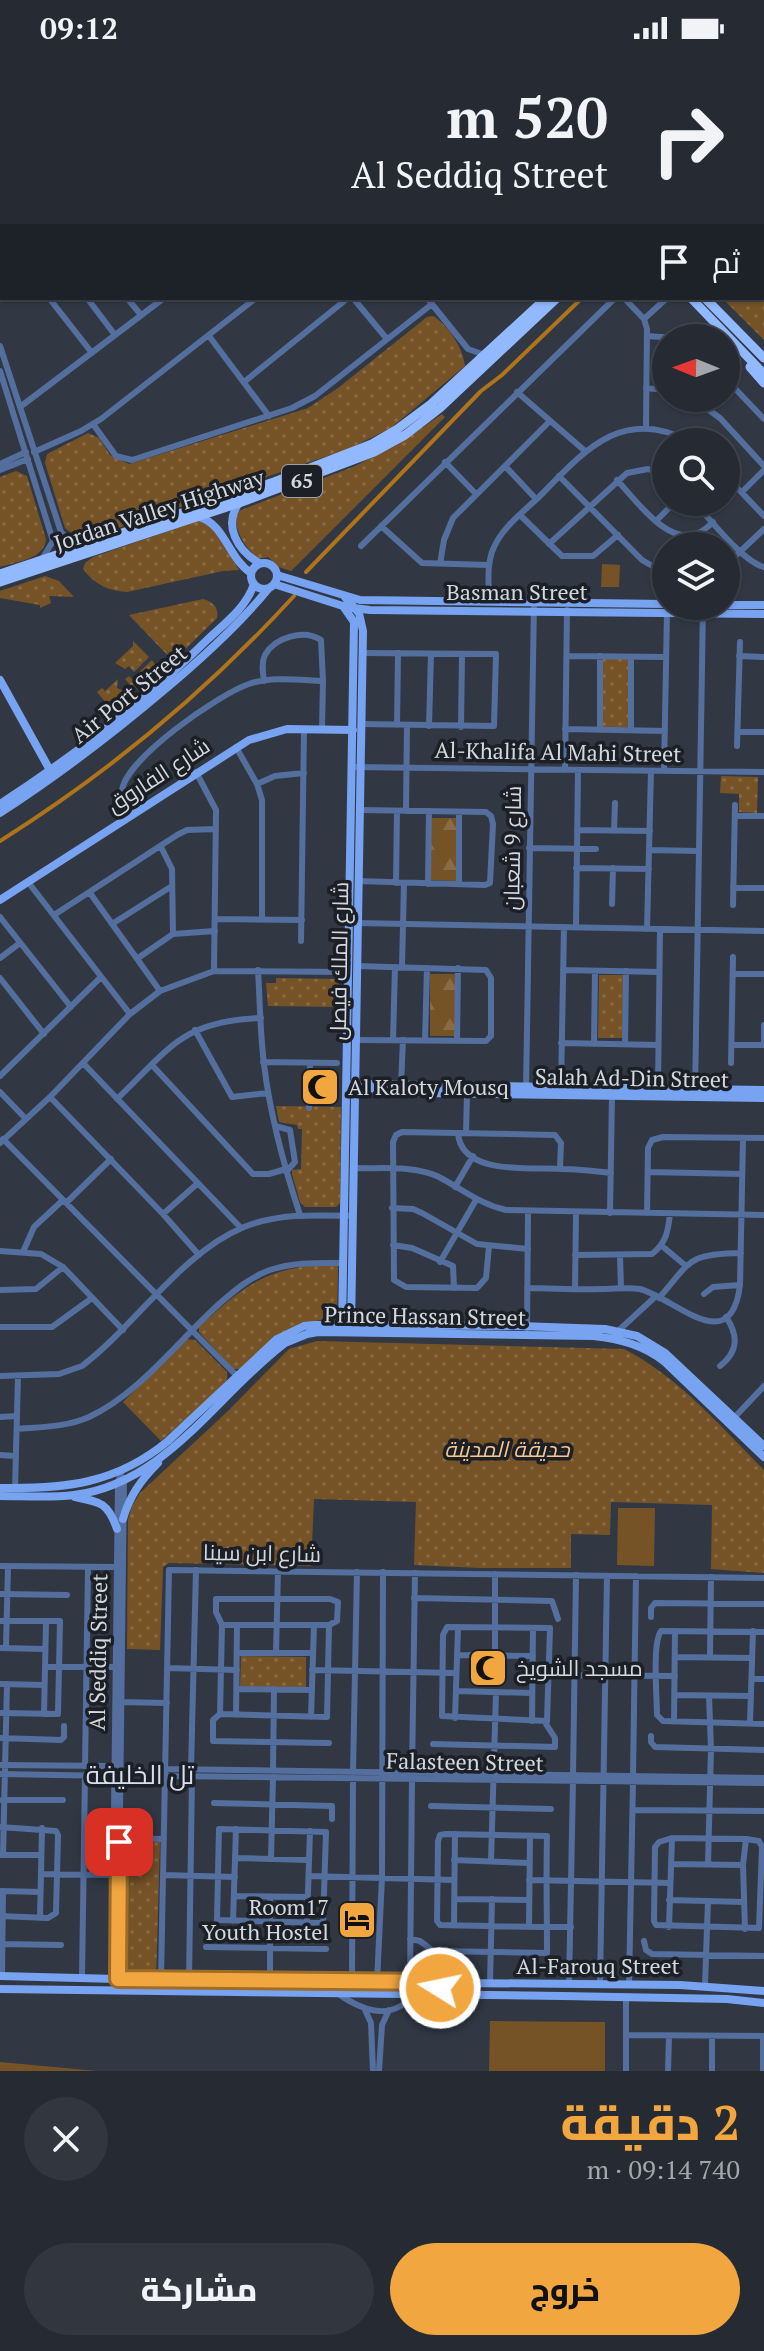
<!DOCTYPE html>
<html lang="ar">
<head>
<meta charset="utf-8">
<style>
  body { margin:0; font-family:"PT Serif",Cairo,serif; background:#31363f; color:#f1f3f6; direction:rtl; height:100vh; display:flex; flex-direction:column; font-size:30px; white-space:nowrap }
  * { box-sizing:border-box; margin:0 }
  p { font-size:26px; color:#a3a7ac }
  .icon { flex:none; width:44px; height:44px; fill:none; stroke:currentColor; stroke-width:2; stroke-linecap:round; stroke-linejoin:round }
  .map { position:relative; height:2015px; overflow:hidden; direction:ltr }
  .sheet { display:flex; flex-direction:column; background:#252a33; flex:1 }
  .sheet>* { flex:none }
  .banner { position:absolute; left:0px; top:0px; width:764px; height:244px; box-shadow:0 2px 6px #0004,0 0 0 2px #42464e; direction:rtl; background:#252a33; color:#f1f3f6; overflow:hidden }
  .needle { width:52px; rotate:271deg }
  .buttons { position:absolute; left:652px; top:268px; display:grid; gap:16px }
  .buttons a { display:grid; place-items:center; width:88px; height:88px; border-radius:50%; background:#252a33; box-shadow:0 2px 6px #0004,0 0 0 2px #42464e; font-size:40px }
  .pin { position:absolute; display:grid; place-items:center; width:68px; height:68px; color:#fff; margin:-34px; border-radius:16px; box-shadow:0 4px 12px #0006 }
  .me { position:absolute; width:88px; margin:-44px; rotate:280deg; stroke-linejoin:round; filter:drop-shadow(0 0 6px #0008) }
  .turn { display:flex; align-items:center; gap:28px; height:168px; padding:0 24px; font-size:36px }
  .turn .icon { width:104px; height:104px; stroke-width:2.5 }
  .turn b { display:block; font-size:56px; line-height:68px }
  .then { display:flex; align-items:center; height:76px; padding:0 24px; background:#0003; gap:16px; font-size:30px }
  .round { display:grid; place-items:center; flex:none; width:84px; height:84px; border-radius:42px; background:#31363f }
  .head { display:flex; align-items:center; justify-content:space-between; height:136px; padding:0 24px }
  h1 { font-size:48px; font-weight:800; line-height:60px; color:#f1a63f }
  .cta { display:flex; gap:16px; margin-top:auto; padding:16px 24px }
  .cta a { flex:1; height:92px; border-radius:48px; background:#f1a63f; color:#111; font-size:32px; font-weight:800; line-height:92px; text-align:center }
  .cta a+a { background:#31363f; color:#f1f3f6 }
  .status { display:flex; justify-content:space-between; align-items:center; height:56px; padding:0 40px; background:#252a33; direction:ltr }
  .status svg { height:22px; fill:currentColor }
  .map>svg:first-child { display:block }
  .grass { fill:#765327 }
  .forest { fill:url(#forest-firs) }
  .park { fill:url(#park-dots) }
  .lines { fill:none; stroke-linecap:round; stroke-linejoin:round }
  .canal { stroke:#af731a; stroke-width:4 }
  .minor { stroke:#546f9e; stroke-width:6 }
  .major { stroke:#78a3f1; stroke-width:8 }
  .highway { stroke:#92b9ff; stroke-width:9 }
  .rail { stroke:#868c95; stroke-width:2; stroke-dasharray:16 8; stroke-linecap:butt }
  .route-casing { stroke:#9d6c29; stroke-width:20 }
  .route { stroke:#f1a63f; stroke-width:14 }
  .labels { text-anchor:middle; stroke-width:7; stroke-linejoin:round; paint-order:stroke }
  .shield { fill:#1c1f25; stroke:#9ca0a7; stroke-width:2 }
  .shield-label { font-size:20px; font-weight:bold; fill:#d3d8df }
  .street-label { font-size:22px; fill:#d3d8df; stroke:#1c1f25 }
  .poi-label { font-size:22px; fill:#d3d8df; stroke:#1c1f25; text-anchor:start }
  .park-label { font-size:22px; font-style:italic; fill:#f6c68e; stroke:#1c1f25 }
  .quarter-label { font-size:26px; fill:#d6dfef; stroke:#1c1f25 }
</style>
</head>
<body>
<div class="status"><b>09:12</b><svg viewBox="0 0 49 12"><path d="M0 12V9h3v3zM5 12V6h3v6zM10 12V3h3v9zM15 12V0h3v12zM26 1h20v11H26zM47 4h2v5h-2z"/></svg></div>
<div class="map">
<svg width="764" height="2015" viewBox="0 0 764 2015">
  <defs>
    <pattern id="forest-firs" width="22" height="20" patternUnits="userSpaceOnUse" patternTransform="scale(2)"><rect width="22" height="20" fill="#765327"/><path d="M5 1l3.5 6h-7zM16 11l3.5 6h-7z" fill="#896b46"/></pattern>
    <pattern id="park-dots" width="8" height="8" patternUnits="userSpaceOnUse" patternTransform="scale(2)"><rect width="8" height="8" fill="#765327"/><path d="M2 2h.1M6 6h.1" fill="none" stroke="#896b46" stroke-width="1.8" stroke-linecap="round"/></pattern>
  </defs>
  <rect width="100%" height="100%" fill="#313844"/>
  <path class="grass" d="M602,508L620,509L619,531H601Z
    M618,1452H655L654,1510L617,1509Z
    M490,1965L605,1966V2015H489Z
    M0,2006L97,2015H0Z"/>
  <path class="forest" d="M431,762H457L456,825L431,824Z
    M430,918H456L455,980H430Z"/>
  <path class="park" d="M762,128L764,131V284L722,242H762Z
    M433,260C449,270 463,292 465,310L391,372L348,393L92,481L81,484L65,472L45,407L47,398L88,377L99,382L110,399L129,408L308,352L338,332L427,261Z
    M442,358L445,361L291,515L279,511L268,501L258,503C244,490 234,475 236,456L355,410L395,390Z
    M16,415L27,420L46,483C45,503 16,506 0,511V421Z
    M201,464L212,471L239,514L223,515L127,536C108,535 94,528 83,513L85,507L93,501Z
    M45,520L59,525L74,541L49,540L51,547L40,552V549L0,542V535Z
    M203,543C213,546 219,551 217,562L173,605L129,559Z
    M133,585L149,601L134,616L129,610L125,613L115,607L133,590Z
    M603,603H630V671H603Z
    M152,604L162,618L146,631L141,626L134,633L125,623L129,620L132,623Z
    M118,623L117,632L128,637L126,641L129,646L118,656L113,655L97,636L102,632L105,635Z
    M721,720L758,721L757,757L739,756V738L720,737Z
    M599,919H624L623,982H598Z
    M276,922L335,923L340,929V951L268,950L266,927H276Z
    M276,1050L341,1051L340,1147L336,1151H305L300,1146L292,1118V1114L301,1113L302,1073H298L297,1069L279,1066Z
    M309,1210H338L337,1263C291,1264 273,1282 242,1313H233L199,1276V1271C235,1238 258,1216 309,1210Z
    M186,1283L195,1284L227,1316V1326L161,1385L123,1346Z
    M317,1285L624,1293C679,1321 721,1371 764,1414V1517L711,1513L712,1449L611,1446L610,1479L571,1478V1512H480L414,1509L416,1446L314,1443L311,1510L169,1507L163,1511L160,1594L127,1593L128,1464L132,1450L140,1437L228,1355L289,1293Z
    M241,1600L306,1601V1631H240Z
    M119,1786H160L156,1924L118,1923Z"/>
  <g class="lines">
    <path class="canal" d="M763,30L764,29
      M306,516L481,335L502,319L582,242
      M0,785C108,717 208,634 294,540"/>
    <path class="minor" d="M176,0L177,2
      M211,0L212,2
      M237,0L239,2
      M435,0L437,2
      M718,0L719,2
      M726,0L727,2
      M81,2L83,0
      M148,2L151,0
      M762,23L764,20
      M762,46L764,44
      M0,66L2,64
      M762,86L764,87
      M0,99L2,98
      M0,131L2,134
      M0,222L2,220
      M49,242L92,297
      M87,242L115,279
      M127,242L141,259
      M353,242L387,283
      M427,242L468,293L485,299
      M624,242L644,263L647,273L646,372
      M644,263L667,242
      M209,280L269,360
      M647,280L675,282
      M0,290L61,476L68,484L83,489
      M0,315L53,485L42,503
      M726,323L764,363
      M244,326L348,242
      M646,332L666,334
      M517,336L585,395
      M692,342L720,362L764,410
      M20,351L164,242
      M93,368L116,400L132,404L292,352L315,340L432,248
      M34,396L81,375L101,363L256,242
      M445,406L476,438
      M0,408L26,396
      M505,410L536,443
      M0,414L28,403
      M559,420L642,504L654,511H666
      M726,420L764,460
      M617,424C635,443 668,491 698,477C703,475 709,470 713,466
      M742,436L764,414
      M694,446C710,463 743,506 764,511
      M520,459L562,500H593L618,479
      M656,465L675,446
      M381,470L422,507L488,509
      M549,488L627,417L648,413L666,419
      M361,490L615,242
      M440,508L444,484L453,462L550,365
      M726,509L764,473
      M489,546C489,528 486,508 494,491C503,471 523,456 539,441C584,395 622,349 691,386
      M567,600L666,601
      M739,600L764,601
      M631,601V674
      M264,625C263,617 261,607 265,599C275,581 304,573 321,584L323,625
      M361,668L494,670L496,598L363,597
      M397,669L398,597
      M429,670L431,598
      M461,671L462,598
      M565,673L665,675
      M600,674V600
      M738,676H764
      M737,690L740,586
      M236,691L257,728L262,744V863
      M352,711L764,716
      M565,714L567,554
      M664,715L667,556
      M196,716L216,754L214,915
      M257,728L275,720L304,717
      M406,755L407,669
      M131,758C127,751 121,744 122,735C125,703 219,638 249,628C272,620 299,624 323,625L322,673
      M735,760H764
      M577,774L650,775
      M614,775L615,747
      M161,791L172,813L173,878
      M529,792L596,793
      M649,794L698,795
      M576,812L649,813
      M358,825L485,829L490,827L493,768L491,760L486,756L360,754
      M28,826L130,958
      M396,827L397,755
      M428,828L429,755
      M459,828V756
      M733,832H764
      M90,837L160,935
      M612,848L613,812
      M733,849L735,749
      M54,859L177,779L187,774L216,773
      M0,861L71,951
      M216,863L302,864
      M356,867L764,875
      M112,868L172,830
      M576,872L578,714
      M647,873L651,715
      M301,885L304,673
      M0,902L20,887
      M138,902L173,878L215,875
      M402,911L404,827
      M258,914C260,945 260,977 264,1008C270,1060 284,1110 300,1159
      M563,914L659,916
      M733,918H764
      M0,922L44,978
      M195,974L232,1041L268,1037
      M356,984L486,985L491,980V922L486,914L357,910
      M393,984L395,911
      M425,984L427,912
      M457,984L458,912
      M561,987L658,989
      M594,988L595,915
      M625,988L626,915
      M732,989H764
      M764,989V969
      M263,1006L337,1007
      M83,1007L241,1172
      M731,1007L733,901
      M152,1009L253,1118H269L286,1113
      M0,1020L101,921
      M401,1029L403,984
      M561,1031L564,871
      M658,1032L660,873
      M526,1035L534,546
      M0,1036L26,1063
      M695,1037L703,550
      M50,1041L163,1158L198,1127
      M117,1043C170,992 182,965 261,962
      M309,1052L310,1007
      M275,1070L290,1074L295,1106L286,1116
      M458,1077C461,1120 531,1111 561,1113C577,1113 594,1115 611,1117
      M466,1077L467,1038
      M3,1083L238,1321
      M0,1087L50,1041L130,958L160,935L214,915L349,916
      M354,1112C380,1113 412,1109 437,1120C461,1132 479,1148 506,1154L764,1159
      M648,1116L742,1118
      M455,1131L473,1100
      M66,1147L111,1103
      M392,1152L413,1153L422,1157L477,1188L528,1193
      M610,1157L612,1039
      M647,1157L648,1092L652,1084L663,1081L764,1082
      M163,1158L199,1199
      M393,1189L412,1192L453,1210L454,1232
      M489,1190L486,1222L477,1232L406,1231L394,1224L393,1086L396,1079L402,1076L555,1079L561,1087L560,1112
      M662,1190L686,1210
      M0,1195L41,1198L63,1211L123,1274
      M23,1196L34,1171L63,1144
      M575,1199L652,1198C666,1187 668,1176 670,1158
      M620,1200L621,1232
      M440,1206L476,1144
      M527,1232C552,1232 577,1234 602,1233C614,1233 628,1231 640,1233C675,1242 731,1304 740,1229L743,1083
      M575,1233L576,1156
      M0,1234L36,1233L63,1211
      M704,1238L713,1231L740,1229
      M659,1242C692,1204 687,1198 741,1197
      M0,1271H52L92,1242
      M527,1272L528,1156
      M618,1275L655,1241
      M720,1310C738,1296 739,1280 726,1261
      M0,1320L59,1318L82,1310C136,1269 181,1197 244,1171C279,1157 317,1159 353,1160
      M0,1361L17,1360
      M732,1364L764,1330
      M17,1373C41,1371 67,1371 89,1361C139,1338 178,1285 219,1248C234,1235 250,1221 270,1214C294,1206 318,1207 343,1207
      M0,1399L16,1400
      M15,1433L18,1320
      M0,1510L119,1511
      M0,1538L67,1539
      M414,1542L552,1545L558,1563
      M651,1561V1552L655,1547L764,1548
      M0,1565H60L58,1658L0,1657
      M222,1569H329L337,1565L338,1546L330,1543H216V1556L222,1569L220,1658L213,1664V1685L329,1687
      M764,1576L661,1575C652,1587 657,1641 657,1659L663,1665L764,1668
      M0,1592L45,1593
      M6,1592L8,1510
      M237,1597H313
      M276,1597L278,1515
      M457,1599L533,1600
      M495,1600V1518
      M710,1600L711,1521
      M675,1601L752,1602
      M45,1611H116
      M167,1612L237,1614
      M312,1614L456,1617
      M532,1619L675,1620
      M752,1623H764
      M0,1628L44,1629
      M237,1633L312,1634
      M456,1635L532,1637
      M675,1639L751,1640
      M118,1646L167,1647
      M44,1658L46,1566
      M220,1658L327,1661L329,1569
      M236,1659L237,1569
      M311,1661L314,1569
      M455,1662L458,1572
      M532,1665L533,1572
      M674,1666L675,1575
      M750,1667L753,1575
      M651,1680V1686L655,1691L764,1694
      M0,1682L61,1684L64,1681V1670
      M433,1688L555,1691V1682L546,1668L547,1665L550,1572L447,1571L443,1579L442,1660L547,1665
      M0,1709L114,1710
      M85,1710L88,1511
      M165,1713L764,1722
      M191,1713L196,1514
      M273,1714L274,1633
      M353,1716L357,1516
      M412,1717L415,1517
      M0,1718L114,1720
      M573,1719L576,1519
      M633,1719L636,1520
      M165,1720L764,1727
      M2,1744H63
      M214,1747L332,1750V1763
      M431,1750L551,1753
      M633,1754L764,1755
      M0,1771L56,1775L58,1779L56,1857L48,1862L0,1860
      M219,1773L326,1776L323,1867L217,1864Z
      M115,1782L164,1783
      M672,1782L746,1783L759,1785L762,1791L759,1872L656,1869L654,1865L655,1791L659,1786Z
      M0,1799H41
      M3,1799L7,1628
      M235,1802L309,1804
      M271,1803L273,1721
      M454,1804L529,1807
      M491,1805L496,1636
      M671,1808L743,1809
      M708,1808L711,1693L709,1640
      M41,1818L113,1819
      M163,1819L235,1821
      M309,1820L454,1824
      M529,1824L670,1827
      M0,1835L40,1836
      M234,1840L308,1841
      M455,1843L528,1844
      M669,1844L744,1846
      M40,1862L42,1772
      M233,1865L236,1773
      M307,1866L310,1775
      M454,1869L455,1778
      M529,1870L530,1780
      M669,1871L672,1782
      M745,1873L743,1809L746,1783
      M410,1883L420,1885L433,1895L547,1897C547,1858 546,1819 547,1780L446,1778L440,1779L438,1785L437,1865L440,1869C483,1870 527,1871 571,1871
      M644,1885L646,1894L652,1898L764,1900
      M1,1888L61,1889
      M206,1891L326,1893
      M2,1920L3,1835
      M82,1922L85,1719
      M112,1923L118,1426L122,1415
      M118,1923L124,1422
      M161,1923L169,1514L764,1522
      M189,1924L192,1720
      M270,1924V1841
      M352,1925L353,1722
      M377,1926L382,1821L383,1516
      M410,1926L412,1723
      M490,1927L492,1843
      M569,1928L573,1725
      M600,1929L607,1520
      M629,1929L633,1726
      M705,1929L708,1845
      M337,1937C361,1954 391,1967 414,1938
      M365,1954L371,1967L373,2015
      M627,1979L764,1980
      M379,2015L382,1969L389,1954
      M626,2015V1941
      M668,2015L669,1980
      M712,2015V1981
      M763,2015V1980"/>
    <path class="major" d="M239,447C223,469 237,494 259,507
      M199,461C225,468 228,502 251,517
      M251 520a13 13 0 1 1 26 0a13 13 0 1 1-26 0Z
      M277,519L360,544L666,548
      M274,528L346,551L370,554L764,558
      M345,541L359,557L363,575L351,1271
      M726,549H764
      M0,624L51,716
      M0,748C74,700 144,646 207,584C225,567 246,552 254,528
      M0,757C57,720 111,679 163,635C200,604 238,570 269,532
      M0,844L249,684L287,673L353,674
      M353,1028L764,1034
      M353,1036L764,1042
      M342,1273L354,566L343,550
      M0,1432C65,1433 116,1428 168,1385L277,1283L304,1270L314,1269L519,1270L605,1273L637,1280L665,1297L764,1390
      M0,1440C24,1440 50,1442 74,1439C167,1427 216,1339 285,1287L307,1278L318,1276L593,1280C621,1283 643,1289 665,1306L764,1401
      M75,1441C101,1446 108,1447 117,1473
      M123,1463C130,1439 141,1424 158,1407
      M0,1920L156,1924L680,1929L764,1935
      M0,1933L562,1940L727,1943L764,1947"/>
    <path class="highway" d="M449,0L451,2
      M465,0L467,2
      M691,242L764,318
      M705,242L764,302
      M750,311L764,327
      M0,518L274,426L372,388L396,374L431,348L546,242
      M0,526L239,447L374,396L405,379L440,352L557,242"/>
    <path class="rail" d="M698,0L700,2
      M762,114L764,117"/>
  </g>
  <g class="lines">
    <defs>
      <path id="route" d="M119,1786L118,1923L440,1926V1932"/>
    </defs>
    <use href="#route" class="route-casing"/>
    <use href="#route" class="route"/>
  </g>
  <defs>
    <symbol id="mosque-square" viewBox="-11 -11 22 22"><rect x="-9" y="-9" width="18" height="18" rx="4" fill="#f1a63f" stroke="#1c1f25"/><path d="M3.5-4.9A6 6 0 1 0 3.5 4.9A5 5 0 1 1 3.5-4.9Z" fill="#111"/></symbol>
    <symbol id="hotel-square" viewBox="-11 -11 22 22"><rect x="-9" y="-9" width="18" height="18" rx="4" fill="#f1a63f" stroke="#1c1f25"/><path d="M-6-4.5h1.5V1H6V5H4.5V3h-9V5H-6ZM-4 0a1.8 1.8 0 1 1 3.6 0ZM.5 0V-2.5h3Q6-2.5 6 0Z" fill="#111"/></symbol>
  </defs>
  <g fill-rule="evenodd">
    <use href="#mosque-square" x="298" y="1009" width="44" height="44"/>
    <use href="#mosque-square" x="466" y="1590" width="44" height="44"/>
    <use href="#hotel-square" x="335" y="1842" width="44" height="44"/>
  </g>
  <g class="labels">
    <rect class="shield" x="282" y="409" width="40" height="32" rx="6"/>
    <g class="shield-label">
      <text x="302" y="432">65</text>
    </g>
    <g class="street-label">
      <text transform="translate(159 454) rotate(-18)" y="8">Jordan Valley Highway</text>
      <text x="517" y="544">Basman Street</text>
      <text transform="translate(129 638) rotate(-39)" y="8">Air Port Street</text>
      <text transform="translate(558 696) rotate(1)" y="8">Al-Khalifa Al Mahi Street</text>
      <text transform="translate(158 719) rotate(-33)" y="8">شارع الفاروق</text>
      <text transform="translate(512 792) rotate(-89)" y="8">شارع 9 شعبان</text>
      <text transform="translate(339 905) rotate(-89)" y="8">شارع الملك فيصل</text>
      <text transform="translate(632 1022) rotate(1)" y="8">Salah Ad-Din Street</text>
      <text transform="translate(425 1260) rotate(1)" y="8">Prince Hassan Street</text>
      <text transform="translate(262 1497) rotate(1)" y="8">شارع ابن سينا</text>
      <text transform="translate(98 1596) rotate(-89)" y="8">Al Seddiq Street</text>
      <text transform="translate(465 1706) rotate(1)" y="8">Falasteen Street</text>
      <text x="598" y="1918">Al-Farouq Street</text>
    </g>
    <g class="poi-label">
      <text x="348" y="1039">Al Kaloty Mousq</text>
      <text x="516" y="1620">مسجد الشويخ</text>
      <text x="329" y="1859" text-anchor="end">Room17<tspan x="329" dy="25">Youth Hostel</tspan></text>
    </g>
    <g class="park-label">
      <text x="507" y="1401">حديقة المدينة</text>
    </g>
    <g class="quarter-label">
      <text x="140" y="1728">تل الخليفة</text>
    </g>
  </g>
</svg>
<div class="buttons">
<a><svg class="needle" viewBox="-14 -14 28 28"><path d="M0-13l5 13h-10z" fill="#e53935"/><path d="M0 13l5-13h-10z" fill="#a3a7ac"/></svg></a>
<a><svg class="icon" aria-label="search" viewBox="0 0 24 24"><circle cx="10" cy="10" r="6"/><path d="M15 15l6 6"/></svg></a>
<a><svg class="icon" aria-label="layers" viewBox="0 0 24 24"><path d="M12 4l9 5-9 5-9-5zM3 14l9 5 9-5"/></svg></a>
</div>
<div class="pin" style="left:119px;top:1786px;background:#d93025"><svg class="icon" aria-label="arrive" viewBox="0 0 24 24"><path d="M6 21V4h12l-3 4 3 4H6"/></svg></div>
<svg class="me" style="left:440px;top:1932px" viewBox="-20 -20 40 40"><circle r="17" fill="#f1a63f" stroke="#fff" stroke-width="3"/><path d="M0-11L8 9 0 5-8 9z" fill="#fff"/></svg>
<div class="banner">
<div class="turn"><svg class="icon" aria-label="right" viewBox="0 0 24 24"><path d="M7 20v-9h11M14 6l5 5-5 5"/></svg><div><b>520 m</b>Al Seddiq Street</div></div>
<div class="then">ثم<svg class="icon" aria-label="arrive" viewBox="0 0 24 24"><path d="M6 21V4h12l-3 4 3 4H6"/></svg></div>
</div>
</div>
<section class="sheet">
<div class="head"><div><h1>2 دقيقة</h1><p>740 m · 09:14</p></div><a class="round"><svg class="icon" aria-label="close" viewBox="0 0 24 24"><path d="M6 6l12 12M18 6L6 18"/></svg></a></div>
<div class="cta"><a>خروج</a><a>مشاركة</a></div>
</section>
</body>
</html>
